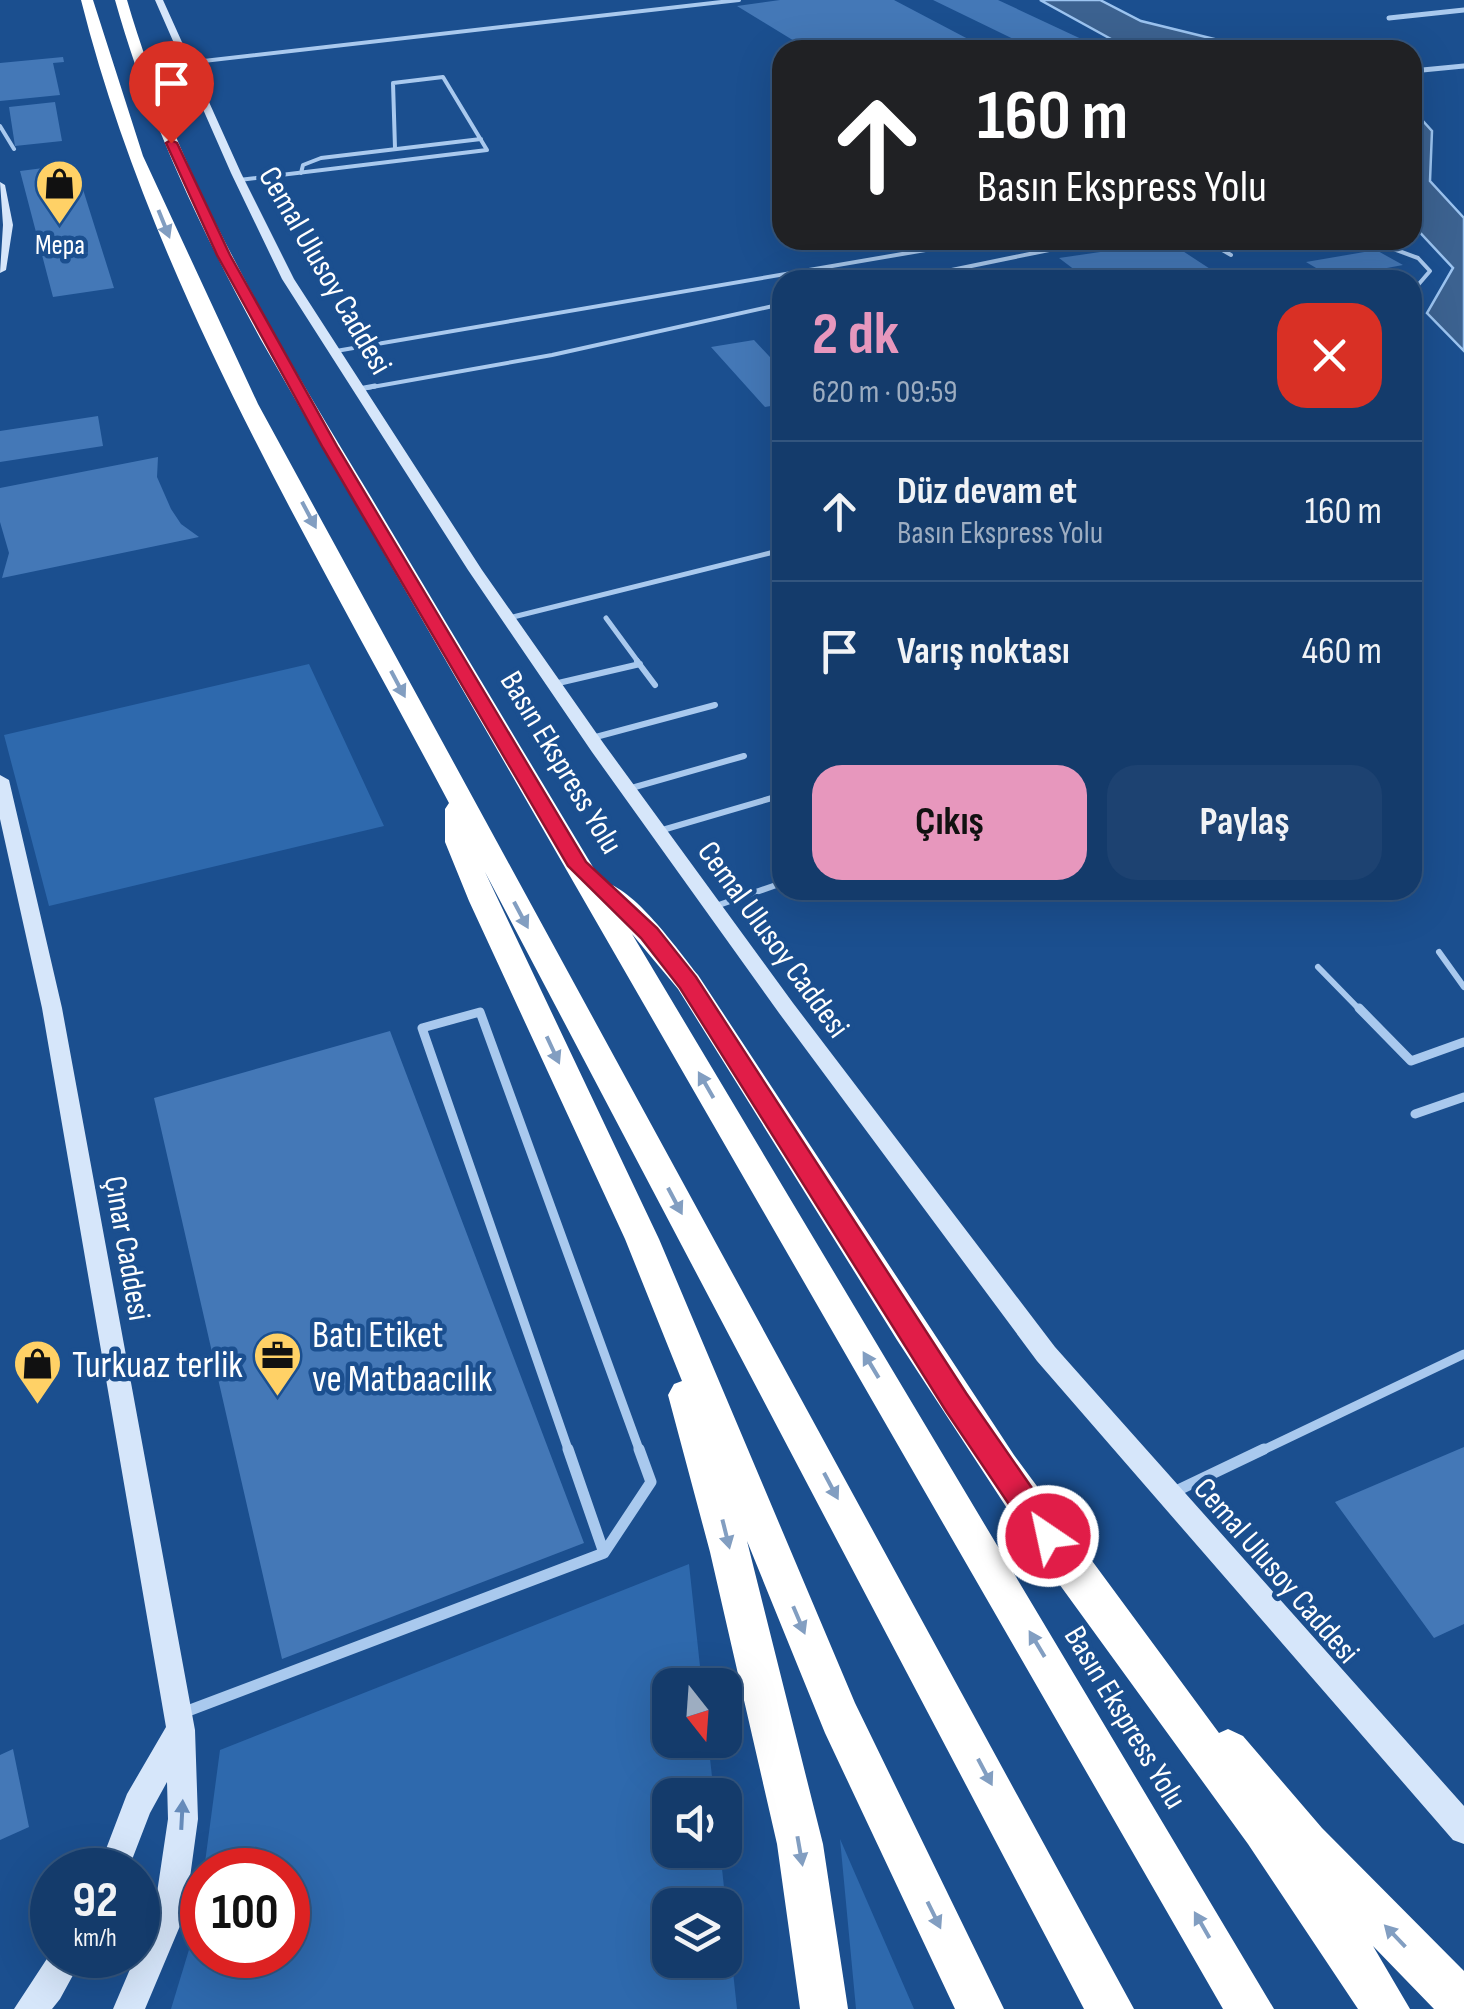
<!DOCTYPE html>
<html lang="tr">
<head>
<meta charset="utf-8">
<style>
  body { margin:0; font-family:"Sofia Sans Condensed",sans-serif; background:#1d4271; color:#f1f3f6; height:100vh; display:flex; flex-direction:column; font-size:38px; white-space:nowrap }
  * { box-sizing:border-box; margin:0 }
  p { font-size:32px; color:#9dadc1 }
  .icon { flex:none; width:55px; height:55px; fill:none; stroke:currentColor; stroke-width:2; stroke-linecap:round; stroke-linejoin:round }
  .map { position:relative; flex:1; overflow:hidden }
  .panel { position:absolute; left:772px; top:270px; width:650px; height:630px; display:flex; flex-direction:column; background:#143b6b; border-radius:30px; box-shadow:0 10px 40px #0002,0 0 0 2px #33557e }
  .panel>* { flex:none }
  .guide { position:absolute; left:772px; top:40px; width:650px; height:210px; border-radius:30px; box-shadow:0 10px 40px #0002,0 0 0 2px #33557e; background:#202124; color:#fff; overflow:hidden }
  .needle { width:65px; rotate:163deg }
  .tools { position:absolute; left:652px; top:1668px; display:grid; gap:20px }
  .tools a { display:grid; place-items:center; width:90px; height:90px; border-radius:20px; background:#143b6b; box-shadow:0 10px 40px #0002,0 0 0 2px #33557e; font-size:50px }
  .speed { position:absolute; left:30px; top:1848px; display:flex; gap:20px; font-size:50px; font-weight:700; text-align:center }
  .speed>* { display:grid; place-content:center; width:130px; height:130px; border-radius:50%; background:#143b6b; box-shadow:0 10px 40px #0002,0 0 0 2px #33557e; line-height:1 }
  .speed small { font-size:25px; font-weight:400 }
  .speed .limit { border:15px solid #d22; background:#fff; color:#111 }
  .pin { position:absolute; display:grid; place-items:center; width:85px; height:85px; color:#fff; margin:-102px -42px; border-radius:50% 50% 50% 0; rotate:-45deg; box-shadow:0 0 10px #0007 }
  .pin .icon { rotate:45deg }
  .me { position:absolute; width:110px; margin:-55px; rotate:326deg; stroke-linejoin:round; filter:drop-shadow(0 0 8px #0008) }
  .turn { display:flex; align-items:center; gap:35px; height:210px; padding:0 40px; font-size:45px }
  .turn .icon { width:130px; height:130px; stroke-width:2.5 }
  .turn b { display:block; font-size:70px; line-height:85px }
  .round { display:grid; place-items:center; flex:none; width:105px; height:105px; border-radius:30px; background:#1d4271 }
  .head { display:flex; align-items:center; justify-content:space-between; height:170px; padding:0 40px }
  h1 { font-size:60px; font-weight:700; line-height:75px; color:#e797bd }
  .button { display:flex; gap:20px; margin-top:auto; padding:20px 40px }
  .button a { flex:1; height:115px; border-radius:30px; background:#e797bd; color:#111; font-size:40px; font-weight:700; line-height:115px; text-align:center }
  .button a+a { background:#1d4271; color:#f1f3f6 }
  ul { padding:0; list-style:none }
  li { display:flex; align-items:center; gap:30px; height:140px; padding:0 40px; border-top:2px solid #33557e }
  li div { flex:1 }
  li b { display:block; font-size:38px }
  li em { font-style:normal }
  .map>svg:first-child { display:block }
  .green { fill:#2e69ad; fill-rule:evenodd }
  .water { fill:#3c6290; stroke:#9cc4f0; stroke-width:2.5 }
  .building { fill:#4478b7 }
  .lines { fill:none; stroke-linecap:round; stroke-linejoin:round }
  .service-far4 { stroke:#a9c9ee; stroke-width:4 }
  .service-far3 { stroke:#a9c9ee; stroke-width:5 }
  .service-far2 { stroke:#a9c9ee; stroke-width:6 }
  .service-far1 { stroke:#a9c9ee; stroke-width:9 }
  .service { stroke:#a9c9ee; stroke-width:11 }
  .minor { stroke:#a9c9ee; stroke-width:5 }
  .secondary { fill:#d6e6fa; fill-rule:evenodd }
  .motorway { fill:#fff; fill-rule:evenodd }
  .oneway { fill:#829ec1 }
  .oneway2 { fill:#668bba }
  .route { fill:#e11d48; stroke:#92132f; stroke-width:2.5 }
  .labels { text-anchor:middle; stroke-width:9; stroke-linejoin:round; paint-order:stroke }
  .far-poi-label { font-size:28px; fill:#fff; stroke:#1b4f8f }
  .street-label { font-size:32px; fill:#fff; stroke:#1b4f8f }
  .near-poi-label { font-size:38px; fill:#fff; stroke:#1b4f8f; text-anchor:start }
</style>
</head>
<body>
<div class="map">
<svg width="1464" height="2009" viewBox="0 0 1464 2009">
  <rect width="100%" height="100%" fill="#1b4f8f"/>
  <path class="green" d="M309,664L384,826L49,906L4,735Z
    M689,1564L702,1685H670V1740H708L714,1795H670V1850H720L737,2009H171L198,1920L202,1885V1955H288V1870H204L220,1750ZM670,1905H725V1960H670Z
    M840,1839L914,2009H856Z"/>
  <path class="water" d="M1040,0H1100L1141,21L1259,50H1131Z
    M1413,110L1432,131L1430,181L1464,218V351L1427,313L1453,268L1413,225Z"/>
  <path class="building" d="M780,0H894L989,50H809L737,6Z
    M933,0H998L1105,50H1036Z
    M63,57L64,62L53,63L60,95L0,101V63Z
    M55,102L62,141L15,146L9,107Z
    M75,164L114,288L53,297L20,171Z
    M1169,242L1227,280H1088L1059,258Z
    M1376,250L1403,265L1333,278L1306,262Z
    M754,340L782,370V404L765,407L711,347Z
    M98,416L103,446L0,462V431Z
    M158,457L157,477L171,509L181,524L199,537L2,578L9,553L0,522V488Z
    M390,1031L584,1543L282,1659L154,1098Z
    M1464,1447V1624L1434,1638L1335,1502Z
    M13,1749L29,1827L0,1840V1755Z"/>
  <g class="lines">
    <path class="service-far4" d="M186,63L739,0
      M0,126L14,149
      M301,173L303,165L321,158L481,139
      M239,180L487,150L443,77L393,83L395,148
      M1205,240L1231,255
      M1369,240L1418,258L1430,271L1412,292
      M903,280L1098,240
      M336,351L984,240
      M361,389L552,355L782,304"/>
    <path class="service-far3" d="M359,389L375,386
      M509,618L782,550
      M606,618L639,663"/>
    <path class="service-far2" d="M637,661L655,685
      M554,684L640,664
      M592,738L715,705
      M628,789L744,756
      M659,831L782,795
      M713,907L782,883
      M1439,952L1464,987
      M1318,967L1361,1011"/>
    <path class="service-far1" d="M1359,1008L1411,1061L1464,1042
      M1415,1114L1464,1097
      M569,1452L422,1028L480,1012L640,1452
      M1259,1452L1464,1354"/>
    <path class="service" d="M568,1449L604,1553
      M1174,1492L1264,1449
      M604,1553L651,1482L639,1449
      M185,1712L604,1553"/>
    <path class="minor" d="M1389,18L1464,10
      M1412,71L1464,66"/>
    <path class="secondary" d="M155,0H163L241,173L294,279L482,570L604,744L793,1003L1055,1347L1464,1806V1844L1453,1840L1037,1361L779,1013L592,752L468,570L282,279L231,173Z
      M0,182L5,185L13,225L6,270L0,273L3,225Z
      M0,775L9,780L62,1008L195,1730L198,1819L185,1914L145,2009H113L154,1913L168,1819L167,1782L150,1813L128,1870H98L127,1794L166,1727L42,1008L0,819Z
      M52,1951V1955H84L60,1999L52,2009H14Z"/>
    <path class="motorway" d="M81,0H93L143,156L258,404L1134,2009H1084L485,872L659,1239L855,1703L1004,2009H955L825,1733L747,1541L823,1844L848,2009H800L777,1844L710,1552L668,1395L674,1384L682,1381L625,1239L469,901L445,842V809L449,803C312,544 153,286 81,0Z
      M115,0H127C179,179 275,339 371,497C448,626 525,754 602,882C633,886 678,950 698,975L1014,1455L1219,1733L1228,1729L1243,1736L1322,1828L1464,1971V2009H1434L1373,1946L1410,2009H1358L1248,1844L1033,1548L897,1340L678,989L632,934L1274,2009H1223L261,340C201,230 149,121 115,0Z"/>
  </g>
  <defs><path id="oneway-solid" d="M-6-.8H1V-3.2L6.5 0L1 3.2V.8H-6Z" transform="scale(2.5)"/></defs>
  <g class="oneway">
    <use href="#oneway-solid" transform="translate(164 224) rotate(68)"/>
    <use href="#oneway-solid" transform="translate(309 515) rotate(62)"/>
    <use href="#oneway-solid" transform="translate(398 684) rotate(62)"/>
    <use href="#oneway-solid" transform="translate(521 915) rotate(62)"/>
    <use href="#oneway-solid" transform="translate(553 1050) rotate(65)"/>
    <use href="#oneway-solid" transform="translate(706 1085) rotate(-120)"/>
    <use href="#oneway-solid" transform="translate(675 1201) rotate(62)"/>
    <use href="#oneway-solid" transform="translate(871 1365) rotate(-121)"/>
    <use href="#oneway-solid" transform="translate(831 1486) rotate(62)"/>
    <use href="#oneway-solid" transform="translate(726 1534) rotate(76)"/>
    <use href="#oneway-solid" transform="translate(799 1620) rotate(67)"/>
    <use href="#oneway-solid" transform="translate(1037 1644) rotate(-121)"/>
    <use href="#oneway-solid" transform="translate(985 1772) rotate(62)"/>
    <use href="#oneway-solid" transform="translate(800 1851) rotate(80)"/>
    <use href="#oneway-solid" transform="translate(934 1915) rotate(64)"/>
    <use href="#oneway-solid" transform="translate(1202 1925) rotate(-120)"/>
    <use href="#oneway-solid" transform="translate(1395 1936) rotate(-134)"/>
  </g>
  <use class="oneway2" href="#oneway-solid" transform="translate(182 1815) rotate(-87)"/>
  <path class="route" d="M171,140L177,143L230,255L338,448L586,862L657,928L696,977L966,1393L1059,1527L1063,1536L1059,1546L1048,1551L1037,1546L946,1411L680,988L641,938L568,866L323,448L217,255L166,143Z"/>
  <defs>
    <symbol id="shop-pin" viewBox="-11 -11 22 30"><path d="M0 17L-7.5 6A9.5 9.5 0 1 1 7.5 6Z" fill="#ffd166" stroke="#1b4f8f"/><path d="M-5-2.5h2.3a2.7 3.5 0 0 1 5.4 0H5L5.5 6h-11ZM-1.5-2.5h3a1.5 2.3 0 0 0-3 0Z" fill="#111"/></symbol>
    <symbol id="office-pin" viewBox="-11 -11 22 30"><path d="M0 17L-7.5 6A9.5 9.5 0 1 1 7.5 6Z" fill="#ffd166" stroke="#1b4f8f"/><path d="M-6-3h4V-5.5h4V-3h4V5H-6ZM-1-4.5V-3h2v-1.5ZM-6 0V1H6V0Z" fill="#111"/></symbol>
  </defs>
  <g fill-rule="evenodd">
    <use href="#shop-pin" x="32" y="156" width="55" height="75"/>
    <use href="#office-pin" x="250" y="1328" width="55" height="75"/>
    <use href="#shop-pin" x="10" y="1336" width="55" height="75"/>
  </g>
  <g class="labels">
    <g class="far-poi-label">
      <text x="60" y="254">Mepa</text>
    </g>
    <g class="street-label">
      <text transform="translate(326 270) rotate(60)" y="11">Cemal Ulusoy Caddesi</text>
      <text transform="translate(562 762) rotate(59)" y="11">Basın Ekspress Yolu</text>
      <text transform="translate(774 939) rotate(54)" y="11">Cemal Ulusoy Caddesi</text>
      <text transform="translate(128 1248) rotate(80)" y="11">Çınar Caddesi</text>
      <text transform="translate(1277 1570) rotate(49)" y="11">Cemal Ulusoy Caddesi</text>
      <text transform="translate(1126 1717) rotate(59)" y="11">Basın Ekspress Yolu</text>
    </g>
    <g class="near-poi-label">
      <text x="312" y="1347">Batı Etiket<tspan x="312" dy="44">ve Matbaacılık</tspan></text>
      <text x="72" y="1377">Turkuaz terlik</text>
    </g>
  </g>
</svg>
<div class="tools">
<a><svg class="needle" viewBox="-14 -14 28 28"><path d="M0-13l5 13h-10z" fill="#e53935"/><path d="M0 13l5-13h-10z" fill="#9dadc1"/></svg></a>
<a><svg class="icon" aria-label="sound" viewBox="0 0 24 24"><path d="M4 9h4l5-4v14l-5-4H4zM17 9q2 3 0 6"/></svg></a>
<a><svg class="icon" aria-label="layers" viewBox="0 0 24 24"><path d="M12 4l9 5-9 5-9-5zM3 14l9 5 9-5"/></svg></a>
</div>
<div class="speed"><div>92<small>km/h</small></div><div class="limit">100</div></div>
<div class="pin" style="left:171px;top:143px;background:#d93025"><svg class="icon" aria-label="arrive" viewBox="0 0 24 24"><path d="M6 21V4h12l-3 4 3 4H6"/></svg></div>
<svg class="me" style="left:1048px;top:1536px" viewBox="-20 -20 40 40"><circle r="17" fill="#e11d48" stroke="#fff" stroke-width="3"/><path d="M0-11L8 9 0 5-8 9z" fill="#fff"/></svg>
<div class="guide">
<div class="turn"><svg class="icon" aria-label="ahead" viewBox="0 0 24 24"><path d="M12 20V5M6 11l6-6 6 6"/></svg><div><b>160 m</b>Basın Ekspress Yolu</div></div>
</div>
<section class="panel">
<div class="head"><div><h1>2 dk</h1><p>620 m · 09:59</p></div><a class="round" style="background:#d93025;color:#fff"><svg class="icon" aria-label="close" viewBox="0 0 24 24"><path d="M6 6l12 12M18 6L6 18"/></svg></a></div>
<ul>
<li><svg class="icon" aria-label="ahead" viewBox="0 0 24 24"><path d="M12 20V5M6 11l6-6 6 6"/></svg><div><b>Düz devam et</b><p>Basın Ekspress Yolu</p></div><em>160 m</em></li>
<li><svg class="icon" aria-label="arrive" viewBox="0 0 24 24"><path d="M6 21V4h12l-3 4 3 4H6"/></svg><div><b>Varış noktası</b></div><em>460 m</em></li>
</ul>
<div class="button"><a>Çıkış</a><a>Paylaş</a></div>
</section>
</div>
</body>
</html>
